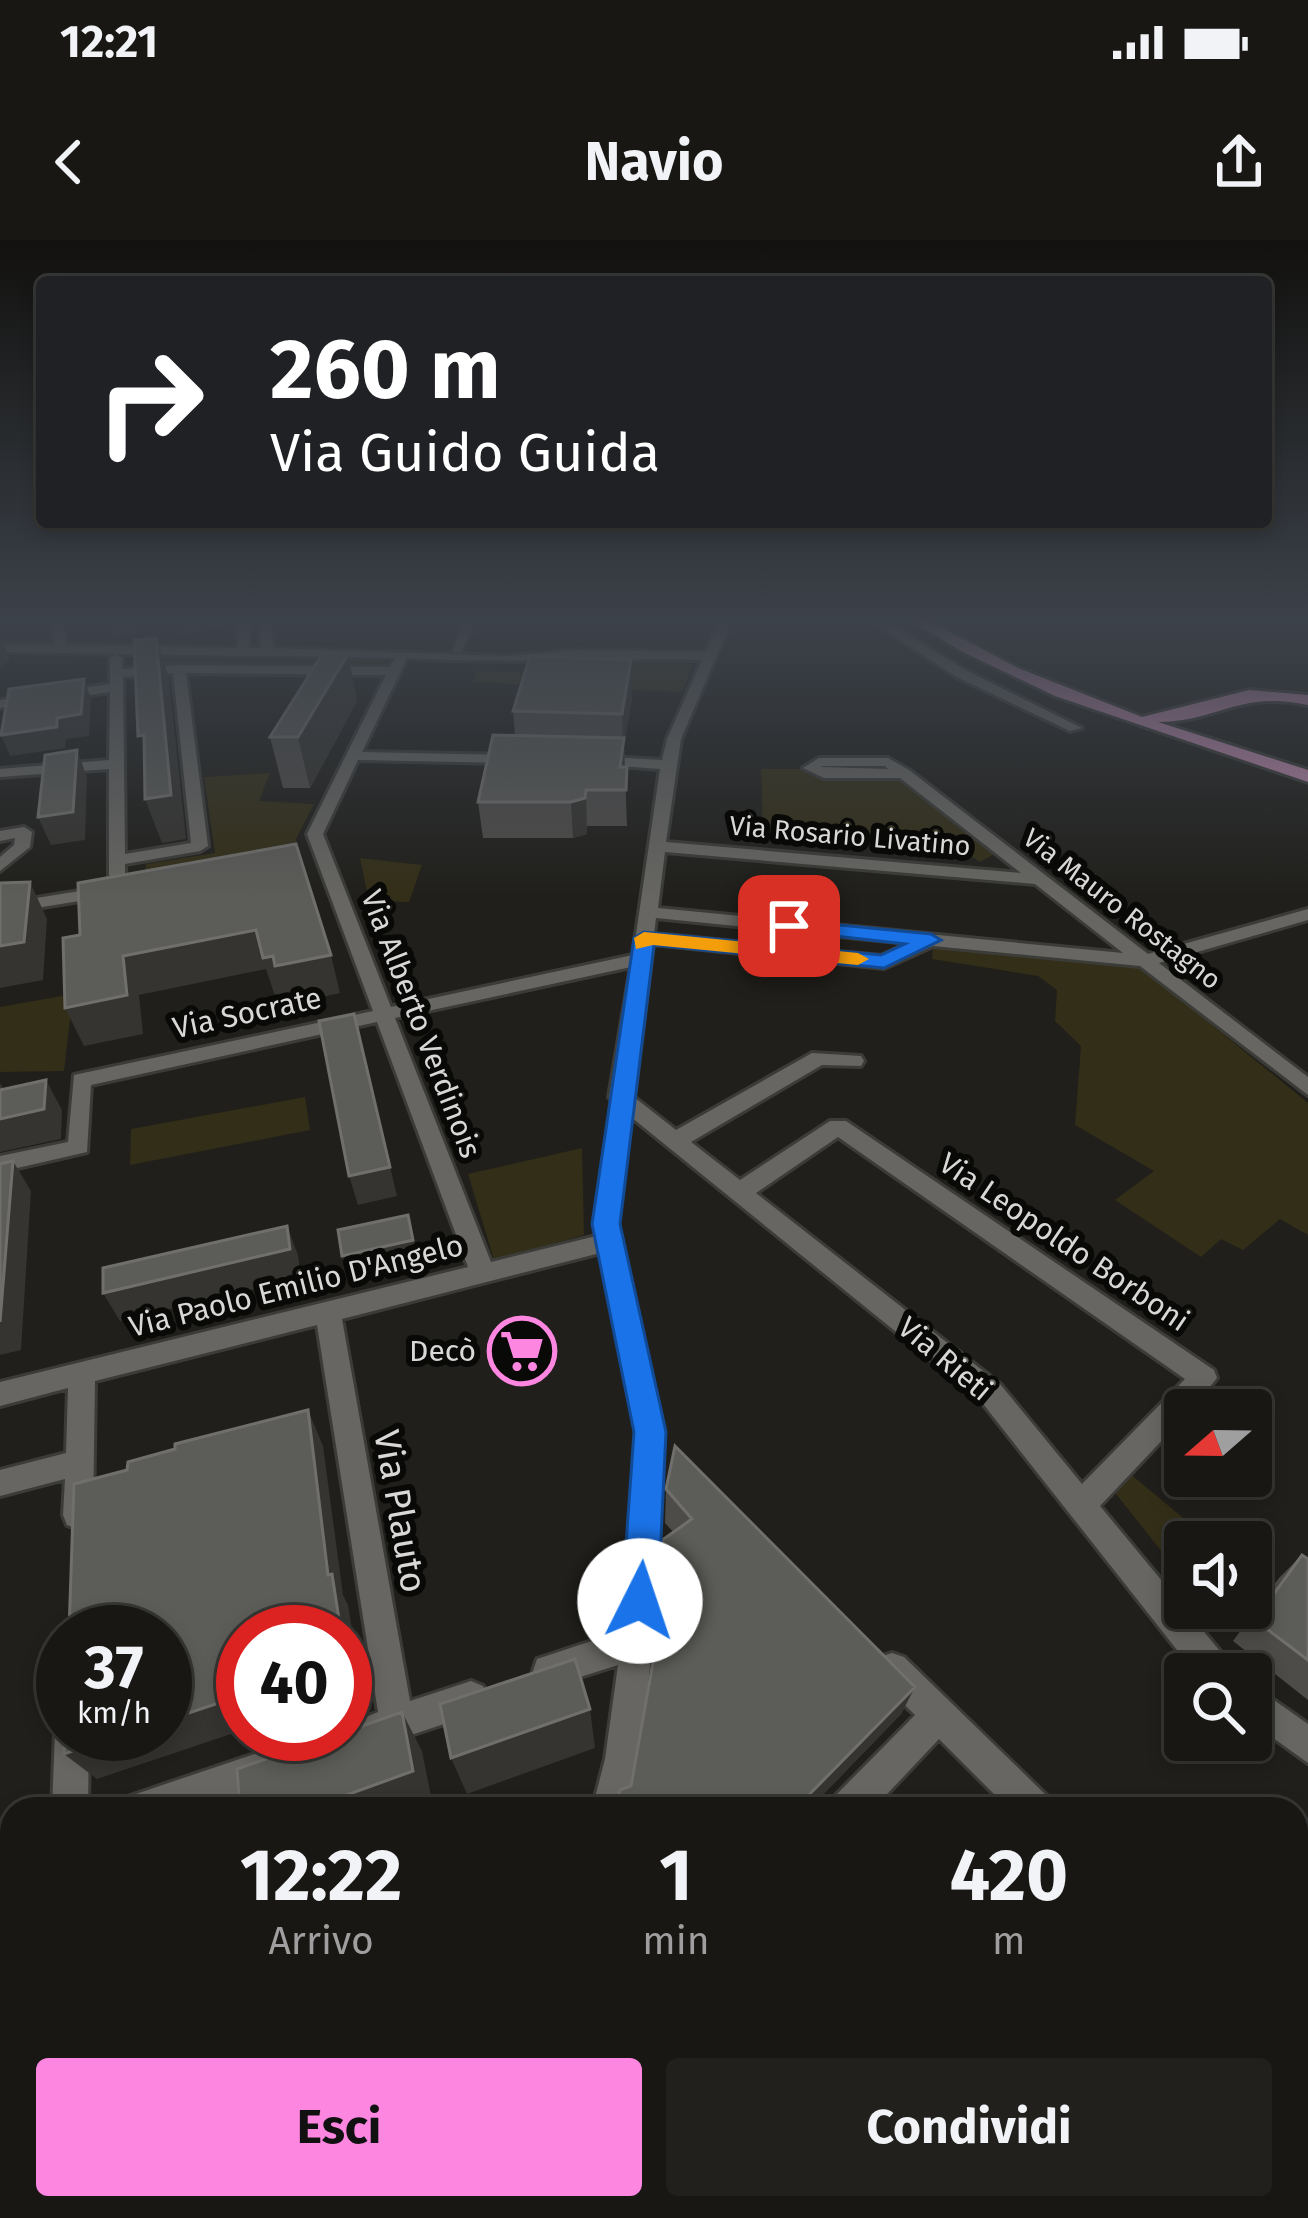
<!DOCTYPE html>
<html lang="it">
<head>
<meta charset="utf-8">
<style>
  body { margin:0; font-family:"Fira Sans",sans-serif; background:#21201d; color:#f1f3f6; height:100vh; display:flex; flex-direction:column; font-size:45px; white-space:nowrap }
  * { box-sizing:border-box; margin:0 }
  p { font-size:39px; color:#9f9fa0 }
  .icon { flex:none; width:66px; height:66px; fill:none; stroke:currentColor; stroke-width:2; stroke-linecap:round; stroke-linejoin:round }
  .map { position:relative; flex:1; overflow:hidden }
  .sheet { position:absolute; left:0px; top:1557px; width:1308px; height:423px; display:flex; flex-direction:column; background:#181714; border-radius:36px 36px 0 0; box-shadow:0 6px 18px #0003,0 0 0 3px #363634 }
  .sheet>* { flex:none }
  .top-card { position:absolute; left:36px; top:36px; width:1236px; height:252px; border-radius:12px; box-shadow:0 6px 18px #0003,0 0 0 3px #363634; background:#202124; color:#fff; overflow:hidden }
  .needle { width:78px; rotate:250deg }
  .fabs { position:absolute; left:1164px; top:1149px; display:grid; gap:24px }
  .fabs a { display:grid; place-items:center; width:108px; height:108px; border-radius:12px; background:#181714; box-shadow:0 6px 18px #0003,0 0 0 3px #363634; font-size:60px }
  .speed { position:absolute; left:36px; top:1365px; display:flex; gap:24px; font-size:60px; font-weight:700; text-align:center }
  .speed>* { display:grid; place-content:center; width:156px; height:156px; border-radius:50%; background:#181714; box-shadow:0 6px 18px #0003,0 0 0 3px #363634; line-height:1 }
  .speed small { font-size:30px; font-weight:400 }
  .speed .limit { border:18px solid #d22; background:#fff; color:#111 }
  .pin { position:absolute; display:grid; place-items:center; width:102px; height:102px; color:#fff; margin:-51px; border-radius:24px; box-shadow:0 6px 18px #0006 }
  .me { position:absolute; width:132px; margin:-66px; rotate:4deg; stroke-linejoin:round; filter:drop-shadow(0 0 9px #0008) }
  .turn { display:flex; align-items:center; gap:42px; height:252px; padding:0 36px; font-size:54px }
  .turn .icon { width:156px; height:156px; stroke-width:2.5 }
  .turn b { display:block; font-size:84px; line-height:102px }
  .eta { display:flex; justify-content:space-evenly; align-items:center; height:204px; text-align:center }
  .eta b { font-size:72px; font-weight:700; line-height:84px }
  .cta { display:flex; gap:24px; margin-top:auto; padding:24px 36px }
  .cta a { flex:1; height:138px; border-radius:12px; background:#fd86e1; color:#111; font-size:48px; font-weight:700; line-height:138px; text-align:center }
  .cta a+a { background:#21201d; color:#f1f3f6 }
  .status { display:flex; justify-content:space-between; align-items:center; height:84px; padding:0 60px; background:#181714; direction:ltr }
  .status svg { height:33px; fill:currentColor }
  header { display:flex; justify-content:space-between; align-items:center; height:156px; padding:0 36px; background:#181714; font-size:54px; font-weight:700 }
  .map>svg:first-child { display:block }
  .green { fill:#332e17 }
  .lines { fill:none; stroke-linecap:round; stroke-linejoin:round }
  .minor-casing { stroke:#3b3b38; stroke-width:6 }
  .major-casing { stroke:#3b3b38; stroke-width:6 }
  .minor { fill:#676662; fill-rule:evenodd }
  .major { fill:#b985a9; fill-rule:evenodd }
  .wall { fill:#4e4c49 }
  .shaded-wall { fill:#353430 }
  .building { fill:#5c5c58; stroke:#706f6c; stroke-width:3 }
  .route { fill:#1a73e8; stroke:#114b97; stroke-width:3 }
  .slow { fill:#f59e0b }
  .labels { text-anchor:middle; stroke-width:12; stroke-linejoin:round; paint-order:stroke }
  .far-street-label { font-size:27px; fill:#d9d8d6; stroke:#090907 }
  .street-label { font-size:30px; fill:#d9d8d6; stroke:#090907 }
  .poi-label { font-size:30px; fill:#d9d8d6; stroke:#090907; text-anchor:end }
  .near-street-label { font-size:36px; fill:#d9d8d6; stroke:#090907 }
</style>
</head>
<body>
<div class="status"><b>12:21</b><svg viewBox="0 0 49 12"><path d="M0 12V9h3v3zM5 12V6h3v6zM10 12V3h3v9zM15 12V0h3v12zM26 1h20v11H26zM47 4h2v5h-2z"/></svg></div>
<header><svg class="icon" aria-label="back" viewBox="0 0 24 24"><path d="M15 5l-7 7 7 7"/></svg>Navio<svg class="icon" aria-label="share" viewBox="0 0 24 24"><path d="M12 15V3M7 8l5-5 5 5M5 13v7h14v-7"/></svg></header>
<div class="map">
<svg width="1308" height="1978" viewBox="0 0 1308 1978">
  <rect width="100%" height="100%" fill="#201f1b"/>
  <path class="green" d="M147,415L385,419L388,424L378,427L141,424Z
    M565,422L693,424L682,452L473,442L476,431L564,434Z
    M761,529H804L820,538L901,537L998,612L980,622L967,613L763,596Z
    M270,533L259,561L314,564L296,599L297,613L145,634L146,624L215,613L204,537Z
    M360,618L422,625L409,662L369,661Z
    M933,705L1137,724L1308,863V995L1280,979L1243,1010L1221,999L1201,1017L1115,960L1154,931L1075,885L1081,806L1055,781L1057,750L1038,736L932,719Z
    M73,754L64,831L0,832V767Z
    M305,857L310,890L130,925L131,889Z
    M582,908L584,995L494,1020L468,934Z
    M1128,1232L1212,1302H1185V1341L1116,1254Z"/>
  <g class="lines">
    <defs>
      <path id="minor" d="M51,382H63L67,405L237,408V382H249V408H261L259,382H271L273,408L509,416L575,410L706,412L719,382H731L681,499L666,602L1021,633L900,538H824L803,528L819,518H888L909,530L1148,714L1308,669V680L1159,723L1308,837V855L1140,726L933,706L884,728L653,704L634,857L676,890L812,813L861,816L864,821L861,826L822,825L691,902L740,940L830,881H846L1214,1130L1217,1138L1191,1170H1185V1176L1100,1266L1229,1422L1233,1434H1196L980,1160L631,877L618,984L664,1192L653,1402L639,1519L628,1569H592L605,1519L618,1425L549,1447L537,1443L533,1431L537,1419L622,1391L636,1192L600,1013L342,1079L410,1461L471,1441L483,1446L488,1458L483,1470L471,1475L378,1506L366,1501L361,1489L366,1477L378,1472L317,1085L95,1141L93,1275L89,1285L78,1289L67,1285L63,1275L65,1239L0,1256V1230L66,1213L68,1148L0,1166V1142L468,1027L377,782L91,845L87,912L0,932V916L68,902L74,835L373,771L307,594L386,435L186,433L208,606L200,611L125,624V635L117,640L109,635V529L0,537V529L109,520L110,452L0,468V460L110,444V418L116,414L122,418V429L179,425L390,427L395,418L0,412V404L54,405ZM407,418C506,424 603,418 702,420L667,499L662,520L593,516L586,520L593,524L660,529L633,715L391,767L323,594L358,520L516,523L523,519L516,515L362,512ZM173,433L191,603L125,614L123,437ZM885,526L888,529L821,527L822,526ZM665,612L1035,644L1123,713L658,668ZM656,678L909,703L881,716L654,694ZM631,727L609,857L612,861L594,984L596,996L491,1022L395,778ZM838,897L1185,1139L1082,1244L1000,1144L756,953Z
        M463,382H475L461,412H453Z
        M873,382H887L965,430L1082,488L1070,491L955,436Z
        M24,587L32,592L30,607L0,631V617L14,605L15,598L0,601V591Z
        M110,646L119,651L116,655L0,674V664Z
        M892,1413L904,1417L1047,1556L1052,1569H1009L939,1499L873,1569H830L835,1556L915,1475L880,1441L876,1429L880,1417Z
        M1251,1444L1308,1484V1523L1251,1482Z
        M63,1481V1494H89L88,1569H52L55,1494Z
        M266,1510L278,1515L283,1527L278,1539L195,1569H125L130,1556Z
        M12,1595V1631L0,1635V1599Z
        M57,1968H102L98,1978H53Z
        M462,1968H542L546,1978H458Z"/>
      <path id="major" d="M914,382H931L1018,428L1142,477L1249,450L1308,455V465C1239,450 1217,482 1158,482L1308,530V542L1055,456L961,411Z
        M1308,1725V1791L1296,1796V1729Z
        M1151,1968H1207L1203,1978H1147Z"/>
    </defs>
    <use href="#minor" class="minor-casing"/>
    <use href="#major" class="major-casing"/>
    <use href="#minor" class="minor"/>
    <use href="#major" class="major"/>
  </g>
  <path class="wall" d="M348,414L357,461L310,548H283L270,497Z
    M632,458L624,505L627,586H587V594L573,598H483L478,562L515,495L513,471Z
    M666,1249L915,1447L901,1474L809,1569H615L631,1546L663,1406L657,1398V1368L662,1340L661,1301L674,1293L665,1283Z
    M1302,1315L1308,1319V1460L1233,1401L1279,1338Z"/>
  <path class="shaded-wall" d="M109,382H135L136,393L114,397Z
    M177,382H226L227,385L181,395Z
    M0,395L10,419L0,428Z
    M156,398L169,438L186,599L162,603L145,559Z
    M348,414L357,461L310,548L298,497Z
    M631,420L632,458L624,505L625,533L620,527L623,510L622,474Z
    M84,439L91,459L89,496L66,499L65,508L10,516L1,495L57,478Z
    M77,510L87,537L85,600L51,605L38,577Z
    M586,550L587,594L573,598L571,562Z
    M30,642L47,679L43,740L0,748V706Z
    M256,690L273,716L331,715L340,753L287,765L284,755L275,756L266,729L139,755L143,794L84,806L65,768L123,716Z
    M354,774L397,956L358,965L349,936Z
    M46,840L62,870L61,899L0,912V843L16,870Z
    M13,921L31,951L21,1110L0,1115V1082Z
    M408,975L418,1019L348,1035L342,1016Z
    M287,986L298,1015L301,1038L120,1081L103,1053Z
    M308,1170L323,1206L343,1355L348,1365L362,1450L345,1455V1392H341L328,1335Z
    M915,1447L901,1474L809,1569H795Z
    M243,1455V1490L97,1539L64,1514L124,1494H165V1481Z
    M590,1469L595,1508L467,1554L451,1518Z
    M402,1472L422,1511L433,1566L425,1569H308Z
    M0,1840L12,1845V1878L0,1900Z"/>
  <path class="building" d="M156,398L171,555L145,559L144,495L138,496L134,400Z
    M323,413L348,414L298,497H270Z
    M530,416L631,420L622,474L513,471Z
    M84,439L81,474L57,478V487L1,495L9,449Z
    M493,495L624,498L620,527H627L626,550H586L585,558L571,562H478Z
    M77,510L73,572L38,577L45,515Z
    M296,604L331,715L275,726L273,716L263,718L256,690L123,716L127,755L65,768L63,698L80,695L78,643Z
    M30,642L24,702L0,706V643Z
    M354,774L390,927L349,936L319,781Z
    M46,840L44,869L0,879V850Z
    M13,921L0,1082V924Z
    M408,975L413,1000L342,1016L338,990Z
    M287,986L290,1009L103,1053V1028Z
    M308,1170L328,1335L332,1334L341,1392H243V1455L165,1481V1392H69L74,1244L127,1230L128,1222L175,1209V1204Z
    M675,1206L915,1447L795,1569H615L620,1550L631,1546L655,1411L677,1394L657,1368L665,1322L661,1301L692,1279L666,1249Z
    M1302,1315L1308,1319V1420L1255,1380Z
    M575,1419L590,1469L451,1518L440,1464Z
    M402,1472L413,1531L308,1569H240L237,1529L338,1494H345V1492Z
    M65,1494H124L64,1514Z
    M12,1691V1765L0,1761V1714Z
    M535,1968H783L790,1978H541Z"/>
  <linearGradient id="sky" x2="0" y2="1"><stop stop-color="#12110f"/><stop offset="0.58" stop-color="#3c424a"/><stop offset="1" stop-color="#3c424a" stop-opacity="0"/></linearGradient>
  <rect width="1308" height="659" fill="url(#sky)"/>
  <path class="route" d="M789,680L931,694L941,700L884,728L654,705L620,984L666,1192L658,1361L653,1374L640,1379L627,1374L622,1361L634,1192L592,984L634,698L644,692L881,715L905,704L782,690L779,686Z"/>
  <path class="slow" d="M644,692L858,713L869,719L858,725L653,705L636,709L634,698Z"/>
  <defs>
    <symbol id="supermarket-ring" viewBox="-11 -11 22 22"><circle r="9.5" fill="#090907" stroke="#fd86e1" stroke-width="1.5"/><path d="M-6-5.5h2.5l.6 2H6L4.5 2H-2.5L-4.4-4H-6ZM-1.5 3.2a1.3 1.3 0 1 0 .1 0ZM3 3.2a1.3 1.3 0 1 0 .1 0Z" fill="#fd86e1"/></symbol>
  </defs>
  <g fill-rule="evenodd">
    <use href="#supermarket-ring" x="484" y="1073" width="76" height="76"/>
  </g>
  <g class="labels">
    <g class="far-street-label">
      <text transform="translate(850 596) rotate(5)" y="9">Via Rosario Livatino</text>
      <text transform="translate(1122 669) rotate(38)" y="9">Via Mauro Rostagno</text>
    </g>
    <g class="street-label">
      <text transform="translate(247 773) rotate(-12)" y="10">Via Socrate</text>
      <text transform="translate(421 784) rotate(69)" y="10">Via Alberto Verdinois</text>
      <text transform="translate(1064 1002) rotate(34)" y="10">Via Leopoldo Borboni</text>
      <text transform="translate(296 1046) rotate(-14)" y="10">Via Paolo Emilio D'Angelo</text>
      <text transform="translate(945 1119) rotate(40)" y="10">Via Rieti</text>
    </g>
    <g class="poi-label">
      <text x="476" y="1121">Decò</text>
    </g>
    <g class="near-street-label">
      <text transform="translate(401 1271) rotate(80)" y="13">Via Plauto</text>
    </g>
  </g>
</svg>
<div class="fabs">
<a><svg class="needle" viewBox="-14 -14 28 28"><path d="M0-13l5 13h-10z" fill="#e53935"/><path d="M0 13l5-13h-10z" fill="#9f9fa0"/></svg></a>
<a><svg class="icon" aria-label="sound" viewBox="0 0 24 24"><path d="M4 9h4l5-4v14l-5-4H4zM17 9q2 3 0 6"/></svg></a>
<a><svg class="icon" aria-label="search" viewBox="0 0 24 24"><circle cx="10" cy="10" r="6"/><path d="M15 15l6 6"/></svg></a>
</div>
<div class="speed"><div>37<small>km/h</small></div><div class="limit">40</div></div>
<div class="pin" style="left:789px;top:686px;background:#d93025"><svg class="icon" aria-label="arrive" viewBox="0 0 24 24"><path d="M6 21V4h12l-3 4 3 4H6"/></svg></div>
<svg class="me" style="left:640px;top:1361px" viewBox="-20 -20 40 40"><circle r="19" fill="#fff"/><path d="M0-13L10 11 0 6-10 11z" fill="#1a73e8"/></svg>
<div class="top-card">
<div class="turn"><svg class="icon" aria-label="right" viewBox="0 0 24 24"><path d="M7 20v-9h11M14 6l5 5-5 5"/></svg><div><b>260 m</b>Via Guido Guida</div></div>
</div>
<section class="sheet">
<div class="eta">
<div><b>12:22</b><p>Arrivo</p></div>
<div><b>1</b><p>min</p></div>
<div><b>420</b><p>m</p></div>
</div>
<div class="cta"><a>Esci</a><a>Condividi</a></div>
</section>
</div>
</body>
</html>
